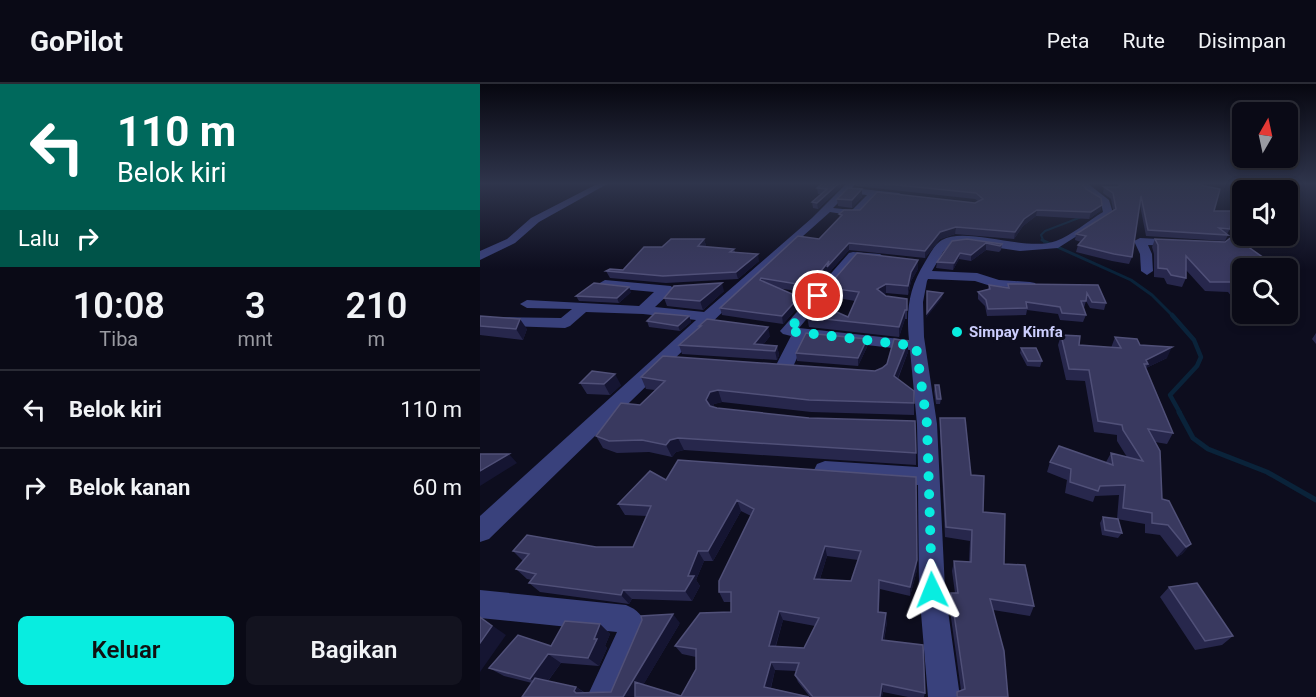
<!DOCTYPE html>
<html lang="id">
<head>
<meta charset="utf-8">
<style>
  body { margin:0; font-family:Roboto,sans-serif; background:#13131f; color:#f1f3f6; height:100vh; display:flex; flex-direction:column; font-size:22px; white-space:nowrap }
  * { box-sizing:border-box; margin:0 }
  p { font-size:20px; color:#999aa1 }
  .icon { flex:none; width:33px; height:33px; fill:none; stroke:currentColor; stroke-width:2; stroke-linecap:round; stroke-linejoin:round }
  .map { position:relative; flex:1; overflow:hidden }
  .details { display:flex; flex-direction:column; background:#0a0a16; width:480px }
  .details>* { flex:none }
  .hud { background:#00695c; color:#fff; overflow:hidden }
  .needle { width:39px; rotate:9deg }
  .fabs { position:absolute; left:752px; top:18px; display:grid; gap:12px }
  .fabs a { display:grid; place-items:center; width:66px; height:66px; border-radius:9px; background:#0a0a16; box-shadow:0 3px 9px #0003,0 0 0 2px #2a2b35; font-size:30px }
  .pin { position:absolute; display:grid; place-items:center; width:51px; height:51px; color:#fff; margin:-26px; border:3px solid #fff; border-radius:50%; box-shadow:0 2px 6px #0007 }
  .me { position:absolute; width:66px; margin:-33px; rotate:358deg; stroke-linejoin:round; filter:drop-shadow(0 0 4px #0008) }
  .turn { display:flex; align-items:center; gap:21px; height:126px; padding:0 18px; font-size:27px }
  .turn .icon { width:78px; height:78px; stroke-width:2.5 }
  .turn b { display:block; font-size:42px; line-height:51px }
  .then { display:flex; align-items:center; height:57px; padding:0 18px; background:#0003; gap:12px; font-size:22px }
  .eta { display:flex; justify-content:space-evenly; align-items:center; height:102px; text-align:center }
  .eta b { font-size:36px; font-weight:600; line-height:42px }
  .cta { display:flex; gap:12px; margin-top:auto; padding:12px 18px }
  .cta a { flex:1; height:69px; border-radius:9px; background:#08ede0; color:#111; font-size:24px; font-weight:600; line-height:69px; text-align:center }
  .cta a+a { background:#13131f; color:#f1f3f6 }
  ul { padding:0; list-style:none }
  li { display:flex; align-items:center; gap:18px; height:78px; padding:0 18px; border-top:2px solid #2a2b35 }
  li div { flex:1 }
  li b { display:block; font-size:22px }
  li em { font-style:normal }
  header { display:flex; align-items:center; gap:36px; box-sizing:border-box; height:84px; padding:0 30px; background:#0a0a16; border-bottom:2px solid #2a2b35 }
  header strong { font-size:28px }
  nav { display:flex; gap:33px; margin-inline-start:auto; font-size:21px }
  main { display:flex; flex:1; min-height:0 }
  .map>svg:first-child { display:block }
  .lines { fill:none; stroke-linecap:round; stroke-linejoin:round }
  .stream-far3 { stroke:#0a233a; stroke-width:2 }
  .stream-far2 { stroke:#0a233a; stroke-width:3 }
  .stream-far1 { stroke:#0a233a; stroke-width:4.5 }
  .stream { stroke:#0a233a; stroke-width:5 }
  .minor { fill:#39417c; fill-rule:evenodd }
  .wall { fill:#27274c; fill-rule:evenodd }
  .shaded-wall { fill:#151532 }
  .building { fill:#39395f; stroke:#505078; stroke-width:1.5; fill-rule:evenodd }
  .route { stroke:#08ede0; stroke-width:10; stroke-dasharray:0 18 }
  .poi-dot { fill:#08ede0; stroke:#0d0d1e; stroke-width:2 }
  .labels { text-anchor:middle; stroke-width:6; stroke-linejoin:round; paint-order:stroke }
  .poi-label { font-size:15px; font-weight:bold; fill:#cccefd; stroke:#0d0d1e; text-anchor:start }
</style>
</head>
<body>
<header>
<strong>GoPilot</strong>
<nav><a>Peta</a><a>Rute</a><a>Disimpan</a></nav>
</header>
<main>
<section class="details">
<div class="hud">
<div class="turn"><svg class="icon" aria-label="left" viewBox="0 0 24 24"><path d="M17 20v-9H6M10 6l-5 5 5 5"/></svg><div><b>110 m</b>Belok kiri</div></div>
<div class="then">Lalu<svg class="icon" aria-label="right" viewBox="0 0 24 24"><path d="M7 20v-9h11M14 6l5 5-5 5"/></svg></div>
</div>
<div class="eta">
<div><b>10:08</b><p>Tiba</p></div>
<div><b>3</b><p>mnt</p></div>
<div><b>210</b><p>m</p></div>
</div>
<ul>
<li><svg class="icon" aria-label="left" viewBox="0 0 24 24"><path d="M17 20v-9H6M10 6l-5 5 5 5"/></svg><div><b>Belok kiri</b></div><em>110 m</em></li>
<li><svg class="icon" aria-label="right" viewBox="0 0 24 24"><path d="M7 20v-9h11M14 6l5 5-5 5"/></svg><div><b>Belok kanan</b></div><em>60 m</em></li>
</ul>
<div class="cta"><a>Keluar</a><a>Bagikan</a></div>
</section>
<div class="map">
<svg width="836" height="613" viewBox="0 0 836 613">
  <rect width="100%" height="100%" fill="#0d0d1e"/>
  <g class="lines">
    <path class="stream-far3" d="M564,158L561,151L565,147L604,132"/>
    <path class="stream-far2" d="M562,156L651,196L672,211L694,233"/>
    <path class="stream-far1" d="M692,231L714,256L721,273L717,282L690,311L700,329"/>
    <path class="stream" d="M699,328L713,354L728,365L787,388L836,416"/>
    <path class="minor" d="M119,99H129L59,138L35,159L0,176V167L27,155L51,134Z
      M367,99H376L372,104L419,109L424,112L419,115L396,112L379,131L375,132L350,128L295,177L9,455L0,458V432L216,236L163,230L106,228L90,242L85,244L0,241V233L81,234L92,225L47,224L40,220L47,216L159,222L174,208L120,203L118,200L125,196L191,202L193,205L191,208L175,223L224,228L332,134ZM368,109L387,111L372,126L353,124Z
      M598,99H607L629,116L633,129L578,164L540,167L486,159L470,161L463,168L452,187L497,189L519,196L550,198L555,199L557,202L555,205L517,204L495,197L448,195L447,197L443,218L444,253L457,340L465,505L480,613H448L439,505L438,401L345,395L337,392L334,386L337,380L345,377L438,383L437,340L430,266L326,254L312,285L309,289H297L294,285L311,252L303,250L300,247L369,169L373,168L400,170L406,174L400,178L376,176L319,244L429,256C426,225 429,204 445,178C450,170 454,161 462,156C486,142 546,168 576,157C592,151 608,137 623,128L621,119L606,109Z
      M660,154L697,156L703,159L697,162L668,161L672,170L673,187L667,191L661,187L660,170L654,157Z
      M0,506L146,521C158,526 162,531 167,543L139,613H107L137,548L0,534Z"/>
  </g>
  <path class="wall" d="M343,99H365L338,125L333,124L332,118L341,110H338L337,104Z
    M376,99H601L622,121L620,127L609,135L556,132L543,142L534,155L475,150L460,155L445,174L369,166L348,190L347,187L330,209L297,204L319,213L320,221L303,240L242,231L240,224L318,152L339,155L360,134L359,130L380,126L495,119L498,117L495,115L376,102Z
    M634,99H720L734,127L750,145L747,150L748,151L745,157L666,152L660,121L652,173L649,180L632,177L596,168L598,161L601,158L595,156L596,150L633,126L631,115L623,109L624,103H638L640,102Z
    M382,105V113L372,124L358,122L357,115Z
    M224,155L226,162L225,163L254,165L255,168L279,177L258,195L186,199L130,194L126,187L143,186L182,163Z
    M675,155L791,179L788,184H762V225L748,208L725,207L706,186V194L702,203L687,200L684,194L674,193V170L672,163Z
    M472,157L522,160L521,166L519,168L506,166L491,177L479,175L473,186L456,184L457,178Z
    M438,185L431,197L428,211L406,209L403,210L406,212L427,215V235H425L419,253L329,243L327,233H368L375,217L358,214L357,210L351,209L350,200Z
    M528,200L618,201L626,219L624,226L610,224L606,217L604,224L606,231L603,238L580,236L578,230L547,226L546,231L507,232L505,222L498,215V208L508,205L509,201L528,203Z
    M244,207L223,226L187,222L184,214Z
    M151,208L139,219L99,217L96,212Z
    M0,232L47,245L43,256L0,251Z
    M209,232L211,238L200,247L169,243L167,237Z
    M219,242L290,252L283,261L297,262L299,271L297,276L202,270L199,261L220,244Z
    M836,249V260L832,255Z
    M581,251L599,261L631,264L635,253L660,261L687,274L666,284L693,349L687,360L675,358L682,415L711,460L702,470L697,473L680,451L665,449V440L637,435L639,411L615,412L613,418L585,409L587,396L567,388L570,378H626L631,369L647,373L637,357V351L614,348L605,297L586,296L578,261Z
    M428,257V268L418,295L434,319V331L331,328L242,318L234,320L233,323L436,369V381L204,366L196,368L192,373L169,368L137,369L123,364L116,352L160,321L175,306L166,305L161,293L395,287L402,284Z
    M387,263L378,282L317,277L316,269Z
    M541,264L562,277L560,283L547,282L540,269Z
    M100,299L141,301L130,311L107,310Z
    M455,301L461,315L460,320H456L454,307Z
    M460,334L491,391L503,428L524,480L554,522L550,532L513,526L528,613H476L477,608L481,606L469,519L471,509H475L472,487L474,477L489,478L490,457L465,453L460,345Z
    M198,376L437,476V486L430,512L400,505L399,528L407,538L404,557L445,609L444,613H428L403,608L402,613H330L318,598L315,591L316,587L295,586L291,604L329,613H42L52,599L24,592L9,584L71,562L120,540L130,550L125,562L127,564L119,582L81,579L68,597L96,603L104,608H131L200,539L163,601L201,612L216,585V573L202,570L195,562L251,528V518H244L239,508L271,432L261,427L233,477H224L216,496L220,502L212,517L152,515L149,520L60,508L49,499L52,496L47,495L36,485L43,477L33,467L116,463H153L167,432L145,431L138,420L186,396ZM347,472L378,476L371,497L340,495ZM303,536L335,542L324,564L296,562Z
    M623,433L642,449L638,454L622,451L620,439Z
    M689,503L753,552L742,561L715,566L680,513Z"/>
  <path class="shaded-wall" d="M359,99H365L338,125L337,119Z
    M382,105V113L372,124V116Z
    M622,121L620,127L609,135L611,128Z
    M557,126L556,132L543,142L534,155L535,148L544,135Z
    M476,143L475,150L460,155L445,174V167L460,148Z
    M224,155L226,162L220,169L218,162Z
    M369,159V166L348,190L347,187L330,209L329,202L349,177Z
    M506,159V166L491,177V171Z
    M480,169L479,175L473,186L474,179Z
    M278,170L279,177L258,195L256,188Z
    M438,176V185L431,197L428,211V202L431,188Z
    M242,199L244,207L223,226L220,217Z
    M406,200V209L397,214V205Z
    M149,203L151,208L139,219L137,214Z
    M463,209L462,214L446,234L447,229Z
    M319,213L320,221L303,240L302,232Z
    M425,226V235L419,253V243Z
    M209,232L211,238L200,247L198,242Z
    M40,235L47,245L43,256L36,245Z
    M288,243L290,252L279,266L274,260Z
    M387,255V263L378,282V274Z
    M428,257V268L414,303V292Z
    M297,262L299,271L297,276L295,267Z
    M692,263L687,274L666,284L668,280L666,276Z
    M135,290L141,301L130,311L124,300Z
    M238,306L242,318L234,320L231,328L226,316L230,308Z
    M198,354L204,366L196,368L192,373L186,361L190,356Z
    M29,370L37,379L0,402V387Z
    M257,416L261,427L233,477L228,467Z
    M711,460L702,470L697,473L706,463Z
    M345,462L347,472L337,504L334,495Z
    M218,467L224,477L216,496L220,502L212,517L205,507L208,492Z
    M437,476V486L430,512V503Z
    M143,506L152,515L149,520L141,511Z
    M299,527L303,536L293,570L289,562Z
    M406,529L407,538L402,565V556Z
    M193,530L200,539L156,613H143Z
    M0,533L26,551L0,588Z
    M120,540L130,550L125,562L127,564L119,582L108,574Z
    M68,570L81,579L64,602L50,595Z
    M291,578L295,586L289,610L284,603Z
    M402,600L403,608L402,613H400Z
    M96,603L106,610L105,613L94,607Z"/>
  <path class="building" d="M343,99H359L337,119L332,118L347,105L337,104Z
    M397,99H601L606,105L621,114L622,121L611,128L557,126L544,135L535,148L476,143L460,148L445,167L369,159L347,183L349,177L329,202L281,194L280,196L319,213L302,232L240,224L318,152L339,155L362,131L359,130L364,126H380L397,108L495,119L503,115L496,109Z
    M643,99H720L724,102L740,105L734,127H753L750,145L739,144L748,151L668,146L661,112L652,173L634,170L598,161L606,152L596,150L636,125L633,109L624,103H638Z
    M368,104L382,105L372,116L357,115Z
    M753,152L791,179L769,180L773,184H762V209L753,198H730L706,172V194L691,191L687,185L678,184V161L675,155L745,158Z
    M191,155H224L218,162L254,165L250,168L278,170L256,188L183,192L126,187L130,185L143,186L164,163H182Z
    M487,155L522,160L520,162L506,159L491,171L480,169L474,179L457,178L472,157Z
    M377,169L438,176L431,188L428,202L406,200L397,205L406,212L427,215V226H425L419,243L327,233L332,221L343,222L368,233L379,208L357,205L359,202L350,200Z
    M114,199L149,203L137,214L96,212Z
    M242,199L220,217L184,214L194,202Z
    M528,200L618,201L626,219L612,218L607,209L606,217H601L606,231L582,229L580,223L546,218L547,224L508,225L506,216L498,208L510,205L509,201L529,204Z
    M447,207L463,209L447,229Z
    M175,229L209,232L198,242L167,237Z
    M0,232L40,235L36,245L0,242Z
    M227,235L288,243L274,260L297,262L295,267L199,261L221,242H219Z
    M326,249L387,255L378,274L316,269Z
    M581,251L600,252L599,261L641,264L635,253L657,255L660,261L692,263L666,276L668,280H664L693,349L668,345L680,367L682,415L689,417L711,460L706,463L688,441L672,439V429L643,424L645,401L620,402L618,407L590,398L591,385L570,378L579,362L633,381L631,369L663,377L643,346L642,341L618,337L609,286L589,285Z
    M414,255L428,257L414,292L434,307V319L329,316L238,306L230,308L226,316L230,322L237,324L329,334L435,337L436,369L198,354L190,356L186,361L162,356L129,357L116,352L141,319L160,321L185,297L161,293L183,272L395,287L402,284L407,280Z
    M541,264H556L562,277H548Z
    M112,287L135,290L124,300L100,299Z
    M455,301H459L461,315H457Z
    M460,334H485L491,391L504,392L503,428L525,430L524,480L545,481L554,522L510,515L524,567L528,613H477V608L485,605L471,509H478L474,477L491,478L492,446L466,443Z
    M0,370H29L0,387Z
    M198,376L436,393L437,476L430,503L399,496L398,528L406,529L402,556L443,561L445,609L402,600L400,613H333L315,591L319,579L291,578L284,603L329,613H155V598L201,612L216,585V565L195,562L220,529L251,528V508H239V497L274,425L257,416L228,467H218L208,492H214L205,507L143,506L141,511L49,499L56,490L36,485L49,470L33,467L47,451L116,463H153L171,422L138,420L170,387L186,396ZM345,462L381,467L371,497L334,495ZM299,527L339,534L324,564L289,562Z
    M623,433L638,435L642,449L625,446Z
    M717,499L753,552L725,557L689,503Z
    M193,530L143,613H42L55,594L96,603L94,607L96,609L131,608L162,536L161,532Z
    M0,533L12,542L0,559Z
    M85,537L120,540L114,555H117L108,574L68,570L50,595L9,584L38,551L71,562Z"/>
  <linearGradient id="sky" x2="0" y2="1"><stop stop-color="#070710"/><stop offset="0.54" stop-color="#2f354c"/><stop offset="1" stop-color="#2f354c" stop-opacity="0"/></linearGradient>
  <rect width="836" height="185" fill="url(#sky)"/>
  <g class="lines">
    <path class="route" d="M338,212L308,247L436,262L447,340L452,506"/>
  </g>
  <circle class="poi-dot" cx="477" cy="248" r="6"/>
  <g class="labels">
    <g class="poi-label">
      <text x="489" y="253">Simpay Kimfa</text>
    </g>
  </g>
</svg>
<div class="fabs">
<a><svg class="needle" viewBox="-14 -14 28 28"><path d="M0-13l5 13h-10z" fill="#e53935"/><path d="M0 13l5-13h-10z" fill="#999aa1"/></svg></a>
<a><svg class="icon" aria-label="sound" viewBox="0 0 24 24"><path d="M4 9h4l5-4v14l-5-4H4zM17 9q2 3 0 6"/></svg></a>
<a><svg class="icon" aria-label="search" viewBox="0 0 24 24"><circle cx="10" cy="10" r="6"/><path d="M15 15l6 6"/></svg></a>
</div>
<div class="pin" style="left:338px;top:212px;background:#d93025"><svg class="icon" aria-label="arrive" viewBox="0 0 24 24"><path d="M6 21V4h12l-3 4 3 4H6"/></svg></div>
<svg class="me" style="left:452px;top:506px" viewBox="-20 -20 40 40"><path d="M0-17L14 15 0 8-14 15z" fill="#08ede0" stroke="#fff" stroke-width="4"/></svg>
</div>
</main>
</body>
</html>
